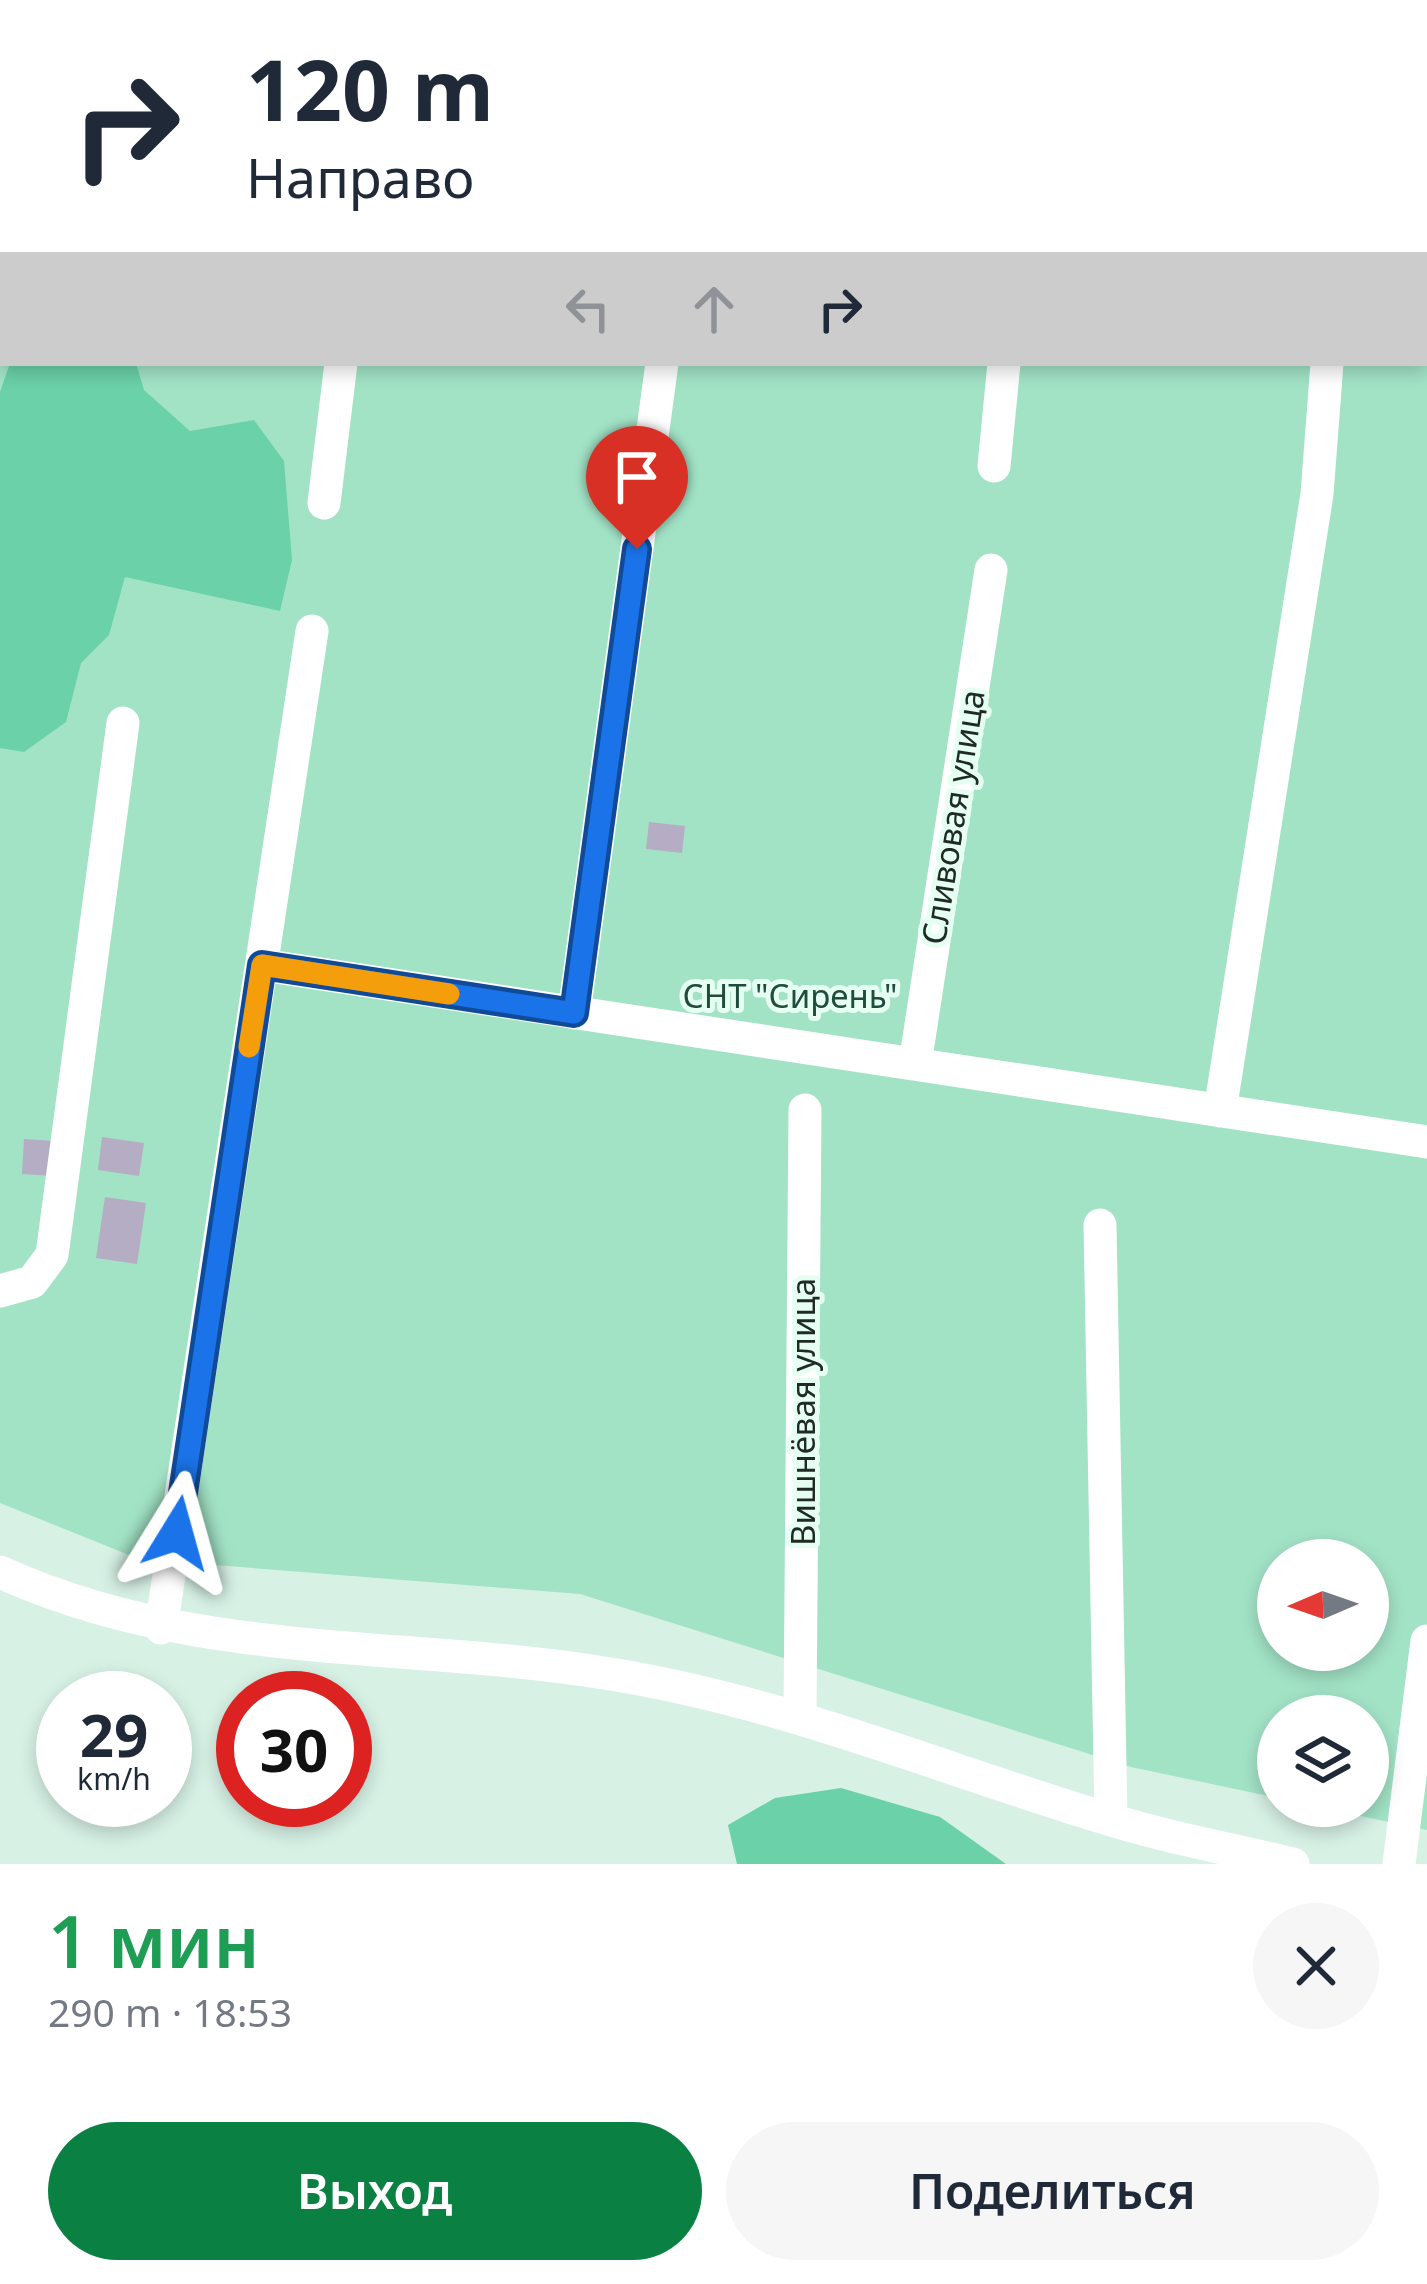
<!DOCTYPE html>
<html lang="ru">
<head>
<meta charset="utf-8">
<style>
  body { margin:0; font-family:"Noto Sans",sans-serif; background:#f6f6f7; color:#1f2937; height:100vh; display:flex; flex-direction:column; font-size:45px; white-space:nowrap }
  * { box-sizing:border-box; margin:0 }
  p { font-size:39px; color:#747a83 }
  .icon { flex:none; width:66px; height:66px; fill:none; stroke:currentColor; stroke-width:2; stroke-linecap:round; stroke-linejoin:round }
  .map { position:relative; height:1864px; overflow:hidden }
  .details { display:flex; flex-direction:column; background:#fff; flex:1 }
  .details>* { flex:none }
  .guide { position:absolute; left:0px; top:0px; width:1428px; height:366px; box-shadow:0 6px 18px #0003; background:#fff; color:#1f2937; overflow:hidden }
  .needle { width:78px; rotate:268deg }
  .buttons { position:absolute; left:1257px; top:1539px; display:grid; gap:24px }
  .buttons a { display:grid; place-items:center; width:132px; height:132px; border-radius:50%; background:#fff; box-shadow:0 6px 18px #0003; font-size:60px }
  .speed { position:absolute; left:36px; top:1671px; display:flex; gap:24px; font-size:60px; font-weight:700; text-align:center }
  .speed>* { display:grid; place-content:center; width:156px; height:156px; border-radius:50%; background:#fff; box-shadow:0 6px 18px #0003; line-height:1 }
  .speed small { font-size:30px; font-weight:400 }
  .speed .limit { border:18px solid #d22; background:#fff; color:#111 }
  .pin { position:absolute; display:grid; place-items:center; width:102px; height:102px; color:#fff; margin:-123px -51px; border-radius:50% 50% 50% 0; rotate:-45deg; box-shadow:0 0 12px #0007 }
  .pin .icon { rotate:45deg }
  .me { position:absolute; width:132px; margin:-66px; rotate:8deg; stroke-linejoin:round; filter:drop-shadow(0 0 9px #0008) }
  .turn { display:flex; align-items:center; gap:42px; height:252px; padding:0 48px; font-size:54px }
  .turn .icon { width:156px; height:156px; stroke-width:2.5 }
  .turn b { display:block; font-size:84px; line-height:102px }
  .lanes { display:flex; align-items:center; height:114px; padding:0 48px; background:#0003; justify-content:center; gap:60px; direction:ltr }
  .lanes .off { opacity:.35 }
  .round { display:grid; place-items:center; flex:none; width:126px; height:126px; border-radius:63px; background:#f6f6f7 }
  .headline { display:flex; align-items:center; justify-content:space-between; height:204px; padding:0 48px }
  h1 { font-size:72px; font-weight:600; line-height:90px; color:#1e9e55 }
  .button { display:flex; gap:24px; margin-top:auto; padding:24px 48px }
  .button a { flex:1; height:138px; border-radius:72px; background:#0b8043; color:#fff; font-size:48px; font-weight:600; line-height:138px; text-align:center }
  .button a+a { background:#f6f6f7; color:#1f2937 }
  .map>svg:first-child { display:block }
  .green { fill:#a2e3c6; fill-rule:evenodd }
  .forest { fill:#6ad1a8 }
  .building { fill:#b4adc3 }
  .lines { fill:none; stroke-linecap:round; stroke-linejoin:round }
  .minor { stroke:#fff; stroke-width:33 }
  .route-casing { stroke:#114b97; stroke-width:30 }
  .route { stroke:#1a73e8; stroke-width:21 }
  .slow { stroke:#f59e0b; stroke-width:21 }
  .labels { text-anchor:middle; stroke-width:10; stroke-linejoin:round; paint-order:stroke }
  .street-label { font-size:33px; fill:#212b26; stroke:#e5fff2 }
  .park-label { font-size:33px; fill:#204c3b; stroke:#e5fff2 }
</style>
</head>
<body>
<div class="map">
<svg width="1427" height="1864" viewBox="0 0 1427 1864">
  <rect width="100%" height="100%" fill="#d7f1e5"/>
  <path class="green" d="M0,0H1427V1830L1313,1806H1368V1716H1278V1798L1131,1767L580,1594L139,1559L0,1503ZM3,3H1425V363H3ZM1278,1560H1368V1650H1278Z"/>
  <path class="forest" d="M10,363H136L144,390L190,431L254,420L284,461L292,560L280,611L125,577L109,635L81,663L66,722L24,752L0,748V392Z
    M841,1788L940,1817L1006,1864H737L728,1825L775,1798Z"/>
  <path class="building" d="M649,822L685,826L682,853L646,849Z
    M102,1137L144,1143L139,1176L98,1170Z
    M24,1139L55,1141L53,1176L22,1174Z
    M105,1197L146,1203L137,1264L96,1258Z"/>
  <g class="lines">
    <path class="minor" d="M111,3L114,0
      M386,3V0
      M710,3L711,0
      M1037,3V0
      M1354,3L1355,0
      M0,130L3,126
      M994,466L1004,363
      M324,503L341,363
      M262,965L1427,1142
      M574,1013L662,363
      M915,1064L991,570
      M1220,1111L1317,494L1327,363
      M1100,1225L1111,1820
      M0,1291L32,1282L52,1255L123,723
      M0,1572C196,1661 397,1640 604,1673C779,1700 939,1768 1108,1819C1168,1838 1231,1849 1293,1864
      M161,1628L312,631
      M800,1715L805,1110
      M1399,1864L1427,1641"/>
  </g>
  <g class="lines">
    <defs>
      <path id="route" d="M177,1533L262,965L574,1013L637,549"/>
    </defs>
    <use href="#route" class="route-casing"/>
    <use href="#route" class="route"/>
    <path class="slow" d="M249,1047L262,965L449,994"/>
  </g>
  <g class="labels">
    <g class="street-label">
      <text transform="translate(953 817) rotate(-81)" y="12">Сливовая улица</text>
      <text transform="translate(803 1412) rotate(-90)" y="12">Вишнёвая улица</text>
    </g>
    <g class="park-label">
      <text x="790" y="1008">СНТ "Сирень"</text>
    </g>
  </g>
</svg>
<div class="buttons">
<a><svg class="needle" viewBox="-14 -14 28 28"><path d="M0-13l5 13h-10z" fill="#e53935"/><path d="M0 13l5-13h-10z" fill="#747a83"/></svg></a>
<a><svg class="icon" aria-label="layers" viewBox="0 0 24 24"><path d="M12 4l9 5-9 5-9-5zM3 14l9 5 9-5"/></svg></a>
</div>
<div class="speed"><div>29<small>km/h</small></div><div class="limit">30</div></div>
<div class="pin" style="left:637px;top:549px;background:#d93025"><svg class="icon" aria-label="arrive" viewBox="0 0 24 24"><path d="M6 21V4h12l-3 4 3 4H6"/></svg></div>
<svg class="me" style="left:177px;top:1533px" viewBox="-20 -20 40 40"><path d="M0-17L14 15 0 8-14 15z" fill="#1a73e8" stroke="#fff" stroke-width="4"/></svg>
<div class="guide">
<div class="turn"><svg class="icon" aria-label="right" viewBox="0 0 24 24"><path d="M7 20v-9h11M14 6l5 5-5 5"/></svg><div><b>120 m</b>Направо</div></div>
<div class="lanes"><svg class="icon off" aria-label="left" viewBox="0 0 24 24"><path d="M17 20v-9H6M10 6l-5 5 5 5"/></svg><svg class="icon off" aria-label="ahead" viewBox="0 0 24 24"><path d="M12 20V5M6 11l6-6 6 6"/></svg><svg class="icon" aria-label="right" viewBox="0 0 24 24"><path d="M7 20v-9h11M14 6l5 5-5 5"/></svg></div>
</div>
</div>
<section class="details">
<div class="headline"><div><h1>1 мин</h1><p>290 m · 18:53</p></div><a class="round"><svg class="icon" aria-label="close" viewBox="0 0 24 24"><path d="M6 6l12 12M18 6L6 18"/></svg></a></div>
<div class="button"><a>Выход</a><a>Поделиться</a></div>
</section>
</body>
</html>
